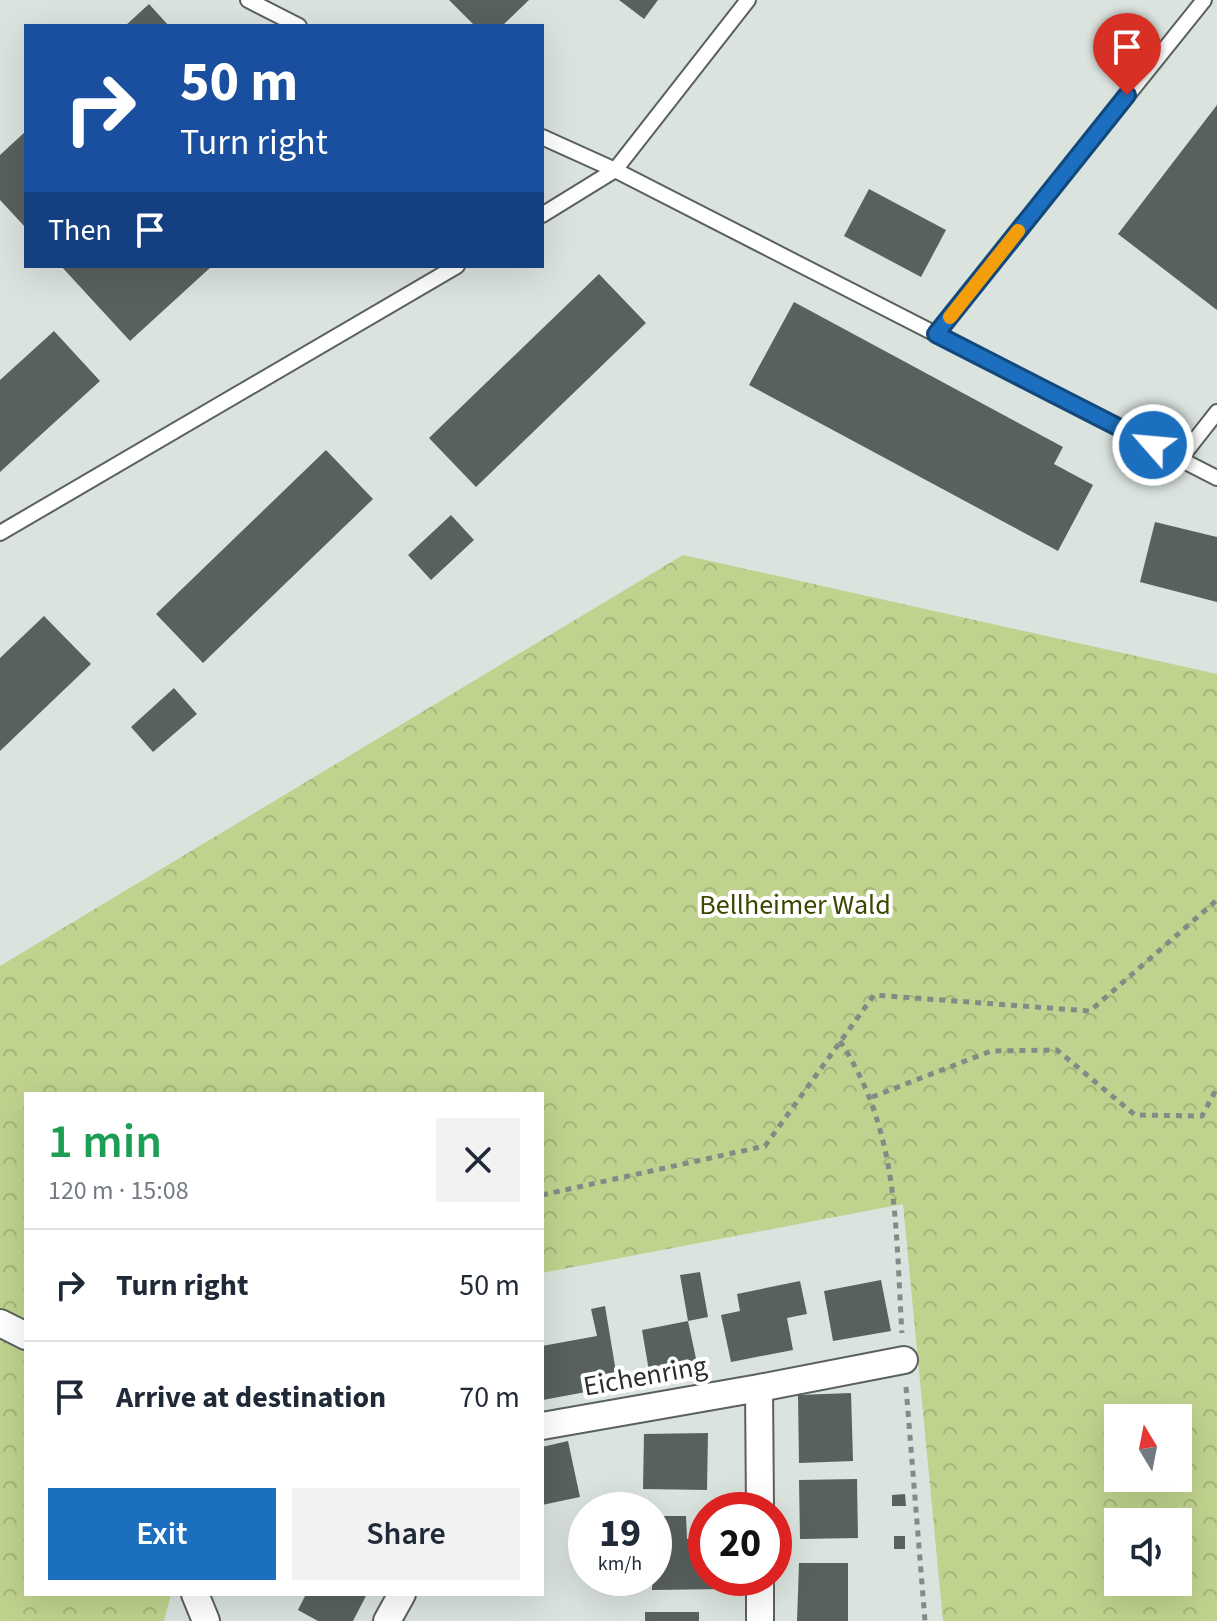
<!DOCTYPE html>
<html lang="en">
<head>
<meta charset="utf-8">
<style>
  body { margin:0; font-family:"Source Sans 3",sans-serif; background:#f2f2f3; color:#1f2937; height:100vh; display:flex; flex-direction:column; font-size:30px; white-space:nowrap }
  * { box-sizing:border-box; margin:0 }
  p { font-size:26px; color:#747a83 }
  .icon { flex:none; width:44px; height:44px; fill:none; stroke:currentColor; stroke-width:2; stroke-linecap:round; stroke-linejoin:round }
  .map { position:relative; flex:1; overflow:hidden }
  .side { position:absolute; left:24px; top:1092px; width:520px; height:504px; display:flex; flex-direction:column; background:#fff; border-radius:0px; box-shadow:0 8px 32px #0002 }
  .side>* { flex:none }
  .top-card { position:absolute; left:24px; top:24px; width:520px; height:244px; border-radius:0px; box-shadow:0 8px 32px #0002; background:#1a4fa0; color:#fff; overflow:hidden }
  .needle { width:52px; rotate:350deg }
  .tools { position:absolute; left:1104px; top:1404px; display:grid; gap:16px }
  .tools a { display:grid; place-items:center; width:88px; height:88px; border-radius:0px; background:#fff; box-shadow:0 8px 32px #0002; font-size:40px }
  .speed { position:absolute; left:568px; top:1492px; display:flex; gap:16px; font-size:40px; font-weight:700; text-align:center }
  .speed>* { display:grid; place-content:center; width:104px; height:104px; border-radius:50%; background:#fff; box-shadow:0 8px 32px #0002; line-height:1 }
  .speed small { font-size:20px; font-weight:400 }
  .speed .limit { border:12px solid #d22; background:#fff; color:#111 }
  .pin { position:absolute; display:grid; place-items:center; width:68px; height:68px; color:#fff; margin:-82px -34px; border-radius:50% 50% 50% 0; rotate:-45deg; box-shadow:0 0 8px #0007 }
  .pin .icon { rotate:45deg }
  .me { position:absolute; width:88px; margin:-44px; rotate:297deg; stroke-linejoin:round; filter:drop-shadow(0 0 6px #0008) }
  .turn { display:flex; align-items:center; gap:28px; height:168px; padding:0 24px; font-size:36px }
  .turn .icon { width:104px; height:104px; stroke-width:2.5 }
  .turn b { display:block; font-size:56px; line-height:68px }
  .then { display:flex; align-items:center; height:76px; padding:0 24px; background:#0003; gap:16px; font-size:30px }
  .round { display:grid; place-items:center; flex:none; width:84px; height:84px; border-radius:0px; background:#f2f2f3 }
  .headline { display:flex; align-items:center; justify-content:space-between; height:136px; padding:0 24px }
  h1 { font-size:48px; font-weight:600; line-height:60px; color:#1e9e55 }
  .action { display:flex; gap:16px; margin-top:auto; padding:16px 24px }
  .action a { flex:1; height:92px; border-radius:0px; background:#1c6fbe; color:#fff; font-size:32px; font-weight:600; line-height:92px; text-align:center }
  .action a+a { background:#f2f2f3; color:#1f2937 }
  ul { padding:0; list-style:none }
  li { display:flex; align-items:center; gap:24px; height:112px; padding:0 24px; border-top:2px solid #e0e1e3 }
  li div { flex:1 }
  li b { display:block; font-size:30px }
  li em { font-style:normal }
  .map>svg:first-child { display:block }
  .forest { fill:url(#forest-crowns); fill-rule:evenodd }
  .building { fill:#59615f }
  .lines { fill:none; stroke-linecap:round; stroke-linejoin:round }
  .service-casing { stroke:#5a615d; stroke-width:18 }
  .minor-casing { stroke:#5a615d; stroke-width:30 }
  .path { stroke:#848a86; stroke-width:5; stroke-dasharray:6 6; stroke-linecap:butt }
  .service { stroke:#fff; stroke-width:14 }
  .minor { stroke:#fff; stroke-width:26 }
  .route-casing { stroke:#12487c; stroke-width:20 }
  .route { stroke:#1c6fbe; stroke-width:14 }
  .slow { stroke:#f59e0b; stroke-width:14 }
  .labels { text-anchor:middle; stroke-width:8; stroke-linejoin:round; paint-order:stroke }
  .park-label { font-size:28px; fill:#3b4800; stroke:#fff }
  .street-label { font-size:28px; fill:#2b2e2c; stroke:#fff }
</style>
</head>
<body>
<div class="map">
<svg width="1217" height="1621" viewBox="0 0 1217 1621">
  <defs>
    <pattern id="forest-crowns" width="20" height="18" patternUnits="userSpaceOnUse" patternTransform="scale(2)"><rect width="20" height="18" fill="#c0d38e"/><path d="M2 6a3 3 0 1 1 6 0M12 15a3 3 0 1 1 6 0" fill="none" stroke="#a5b57b"/></pattern>
  </defs>
  <rect width="100%" height="100%" fill="#dbe3de"/>
  <path class="forest" d="M683,555L1217,674V1621H943L903,1204L542,1273V1094H26V1594H171L164,1621H0V966ZM1118,1418H1178V1478H1118ZM1118,1522H1178V1582H1118Z"/>
  <path class="building" d="M449,0H529L502,26H475Z
    M619,0H658L644,19Z
    M149,4L169,26H125Z
    M1217,105V310L1118,234Z
    M26,131V228L0,200V155Z
    M869,189L946,230L921,277L844,236Z
    M61,266H212L130,341Z
    M599,274L646,323L476,487L429,438Z
    M794,302L1063,447L1054,464L1093,485L1058,551L749,385Z
    M54,331L100,381L0,472V380Z
    M326,450L373,499L203,663L156,614Z
    M451,515L474,540L431,580L408,555Z
    M1155,522L1217,537V602L1140,582Z
    M44,616L91,664L0,751V658Z
    M174,688L197,714L153,752L131,727Z
    M700,1272L708,1317L688,1321L680,1275Z
    M881,1280L891,1331L833,1341L824,1291Z
    M800,1281L807,1314L787,1318L793,1350L731,1362L721,1315L740,1311L737,1294Z
    M605,1306L616,1372L605,1374L607,1388L543,1400L542,1346L597,1336L591,1309Z
    M688,1321L698,1368L650,1377L642,1330Z
    M851,1393L853,1461L799,1463L798,1395Z
    M708,1433L707,1490L643,1489L644,1434Z
    M568,1441L580,1497L542,1505V1447Z
    M857,1479L858,1538L800,1539L799,1480Z
    M905,1494L906,1506H892V1495Z
    M654,1516H686L687,1539L706,1538V1578H726V1589L652,1590Z
    M894,1536H905V1549H894Z
    M799,1563H848V1621H797Z
    M306,1594H367L353,1621H318L298,1610Z
    M645,1612H699V1621H645Z"/>
  <g class="lines">
    <defs>
      <path id="service" d="M248,0L299,26
        M542,137L615,170L1217,478
        M542,215L615,170L748,0
        M936,334L1204,0
        M1180,459L1217,412
        M0,533L457,266"/>
      <path id="minor" d="M0,1323L26,1336
        M759,1388L904,1360
        M542,1426L759,1388L760,1510
        M760,1578V1621
        M195,1594L206,1621
        M387,1621L402,1594"/>
    </defs>
    <use href="#service" class="service-casing"/>
    <use href="#minor" class="minor-casing"/>
    <path class="path" d="M840,1041C900,1133 895,1227 902,1333
      M872,1097L991,1051L1057,1050L1135,1115L1202,1116L1217,1088
      M542,1195L765,1146L874,995L1090,1011L1217,900
      M906,1387L925,1621"/>
    <use href="#service" class="service"/>
    <use href="#minor" class="minor"/>
  </g>
  <g class="lines">
    <defs>
      <path id="route" d="M1127,95L936,334L1153,445"/>
    </defs>
    <use href="#route" class="route-casing"/>
    <use href="#route" class="route"/>
    <path class="slow" d="M950,317L1018,231"/>
  </g>
  <g class="labels">
    <g class="park-label">
      <text x="795" y="914">Bellheimer Wald</text>
    </g>
    <g class="street-label">
      <text transform="translate(645 1375) rotate(-10)" y="10">Eichenring</text>
    </g>
  </g>
</svg>
<div class="tools">
<a><svg class="needle" viewBox="-14 -14 28 28"><path d="M0-13l5 13h-10z" fill="#e53935"/><path d="M0 13l5-13h-10z" fill="#747a83"/></svg></a>
<a><svg class="icon" aria-label="sound" viewBox="0 0 24 24"><path d="M4 9h4l5-4v14l-5-4H4zM17 9q2 3 0 6"/></svg></a>
</div>
<div class="speed"><div>19<small>km/h</small></div><div class="limit">20</div></div>
<div class="pin" style="left:1127px;top:95px;background:#d93025"><svg class="icon" aria-label="arrive" viewBox="0 0 24 24"><path d="M6 21V4h12l-3 4 3 4H6"/></svg></div>
<svg class="me" style="left:1153px;top:445px" viewBox="-20 -20 40 40"><circle r="17" fill="#1c6fbe" stroke="#fff" stroke-width="3"/><path d="M0-11L8 9 0 5-8 9z" fill="#fff"/></svg>
<div class="top-card">
<div class="turn"><svg class="icon" aria-label="right" viewBox="0 0 24 24"><path d="M7 20v-9h11M14 6l5 5-5 5"/></svg><div><b>50 m</b>Turn right</div></div>
<div class="then">Then<svg class="icon" aria-label="arrive" viewBox="0 0 24 24"><path d="M6 21V4h12l-3 4 3 4H6"/></svg></div>
</div>
<section class="side">
<div class="headline"><div><h1>1 min</h1><p>120 m · 15:08</p></div><a class="round"><svg class="icon" aria-label="close" viewBox="0 0 24 24"><path d="M6 6l12 12M18 6L6 18"/></svg></a></div>
<ul>
<li><svg class="icon" aria-label="right" viewBox="0 0 24 24"><path d="M7 20v-9h11M14 6l5 5-5 5"/></svg><div><b>Turn right</b></div><em>50 m</em></li>
<li><svg class="icon" aria-label="arrive" viewBox="0 0 24 24"><path d="M6 21V4h12l-3 4 3 4H6"/></svg><div><b>Arrive at destination</b></div><em>70 m</em></li>
</ul>
<div class="action"><a>Exit</a><a>Share</a></div>
</section>
</div>
</body>
</html>
